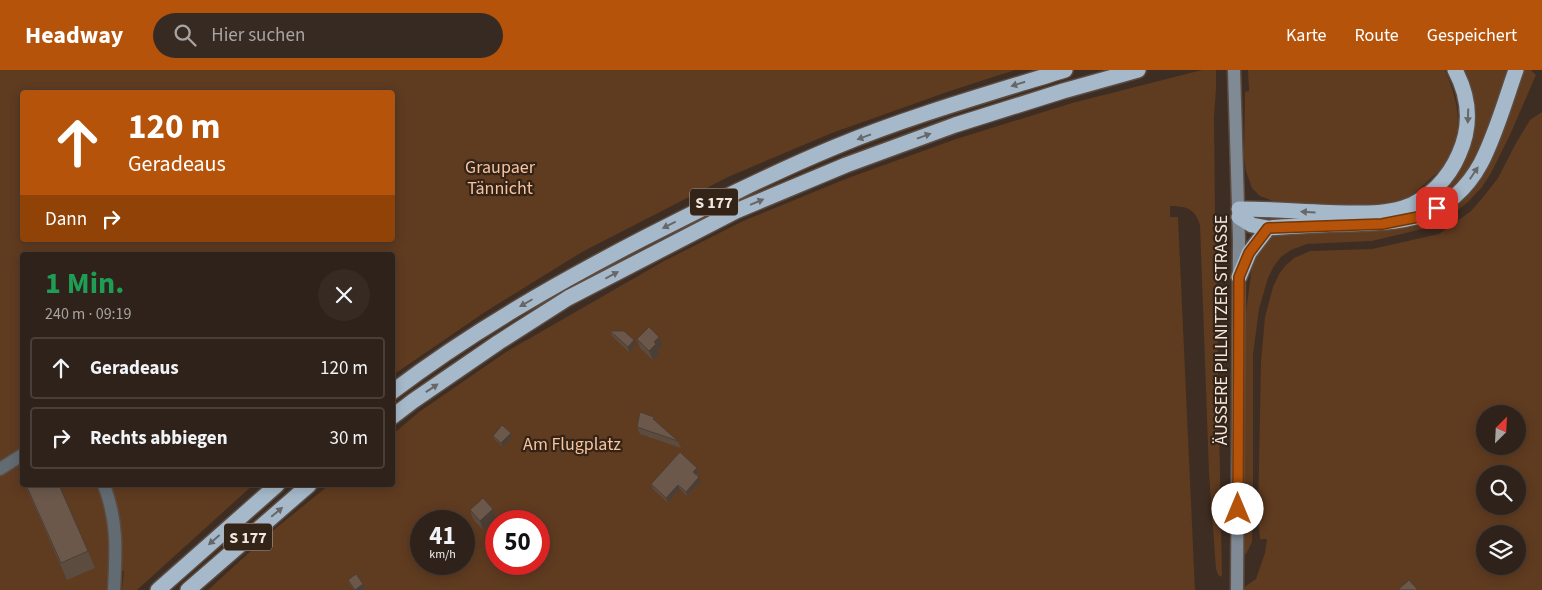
<!DOCTYPE html>
<html lang="de">
<head>
<meta charset="utf-8">
<style>
  body { margin:0; font-family:"Source Sans 3",sans-serif; background:#362a23; color:#f1f3f6; height:100vh; display:flex; flex-direction:column; font-size:19px; white-space:nowrap }
  * { box-sizing:border-box; margin:0 }
  p { font-size:16px; color:#a7a4a2 }
  .icon { flex:none; width:28px; height:28px; fill:none; stroke:currentColor; stroke-width:2; stroke-linecap:round; stroke-linejoin:round }
  .map { position:relative; flex:1; overflow:hidden }
  .sheet { position:absolute; left:20px; top:182px; width:375px; height:235px; display:flex; flex-direction:column; background:#2e221a; border-radius:5px; box-shadow:0 2px 12px #0003,0 0 0 1px #493f39 }
  .sheet>* { flex:none }
  .top-card { position:absolute; left:20px; top:20px; width:375px; height:152px; border-radius:5px; box-shadow:0 2px 12px #0003,0 0 0 1px #493f39; background:#b45309; color:#fff; overflow:hidden }
  .needle { width:32px; rotate:24deg }
  .controls { position:absolute; left:1476px; top:335px; display:grid; gap:10px }
  .controls a { display:grid; place-items:center; width:50px; height:50px; border-radius:50%; background:#2e221a; box-shadow:0 2px 12px #0003,0 0 0 1px #493f39; font-size:25px }
  .speed { position:absolute; left:410px; top:440px; display:flex; gap:10px; font-size:25px; font-weight:700; text-align:center }
  .speed>* { display:grid; place-content:center; width:65px; height:65px; border-radius:50%; background:#2e221a; box-shadow:0 2px 12px #0003,0 0 0 1px #493f39; line-height:1 }
  .speed small { font-size:12px; font-weight:400 }
  .speed .limit { border:8px solid #d22; background:#fff; color:#111 }
  .pin { position:absolute; display:grid; place-items:center; width:42px; height:42px; color:#fff; margin:-21px; border-radius:10px; box-shadow:0 2px 8px #0006 }
  .me { position:absolute; width:55px; margin:-28px; rotate:0deg; stroke-linejoin:round; filter:drop-shadow(0 0 4px #0008) }
  .turn { display:flex; align-items:center; gap:18px; height:105px; padding:0 25px; font-size:22px }
  .turn .icon { width:65px; height:65px; stroke-width:2.5 }
  .turn b { display:block; font-size:35px; line-height:42px }
  .then { display:flex; align-items:center; height:48px; padding:0 25px; background:#0003; gap:10px; font-size:19px }
  .round { display:grid; place-items:center; flex:none; width:52px; height:52px; border-radius:26px; background:#362a23 }
  .head { display:flex; align-items:center; justify-content:space-between; height:85px; padding:0 25px }
  h1 { font-size:30px; font-weight:700; line-height:38px; color:#1e9e55 }
  ul { padding:0; list-style:none }
  li { display:flex; align-items:center; gap:15px; height:62px; margin:0 10px 8px; padding:0 15px; border:2px solid #493f39; border-radius:5px }
  li div { flex:1 }
  li b { display:block; font-size:19px }
  li em { font-style:normal }
  header { display:flex; align-items:center; gap:30px; box-sizing:border-box; height:70px; padding:0 25px; background:#b45309; color:#fff }
  header strong { font-size:24px }
  nav { display:flex; gap:28px; margin-inline-start:auto; font-size:18px }
  .search { width:350px; height:45px; background:#362a23; display:flex; align-items:center; gap:12px; box-sizing:border-box; padding:0 18px; border-radius:28px; color:#a7a4a2; font-size:19px }
  .map>svg:first-child { display:block }
  .green { fill:#5f3b20; fill-rule:evenodd }
  .lines { fill:none; stroke-linecap:round; stroke-linejoin:round }
  .street-casing { stroke:#5b4b40; stroke-width:15 }
  .secondary-casing { stroke:#5b4b40; stroke-width:15 }
  .highway-casing { stroke:#5b4b40; stroke-width:18 }
  .street { stroke:#636b72; stroke-width:12 }
  .secondary { stroke:#7f8a95; stroke-width:12 }
  .highway { stroke:#a6b9ca; stroke-width:15 }
  .wall { fill:#5c4c40 }
  .shaded-wall { fill:#4b3e34 }
  .building { fill:#6b584b; stroke:#4b3e34 }
  .oneway { fill:#676768 }
  .route-casing { stroke:#753606; stroke-width:12 }
  .route { stroke:#b45309; stroke-width:9 }
  .labels { text-anchor:middle; stroke-width:4.5; stroke-linejoin:round; paint-order:stroke }
  .shield { fill:#342418; stroke:#b9aca4; stroke-width:1 }
  .shield-label { font-size:16px; font-weight:bold; fill:#f2e7e0 }
  .park-label { font-size:18px; fill:#f8c39e; stroke:#342418 }
  .street-label { font-size:18px; fill:#f2e7e0; stroke:#342418 }
</style>
</head>
<body>
<header>
<strong>Headway</strong>
<div class="search"><svg class="icon" aria-label="search" viewBox="0 0 24 24"><circle cx="10" cy="10" r="6"/><path d="M15 15l6 6"/></svg>Hier suchen</div>
<nav><a>Karte</a><a>Route</a><a>Gespeichert</a></nav>
</header>
<div class="map">
<svg width="1542" height="520" viewBox="0 0 1542 520">
  <rect width="100%" height="100%" fill="#3e2d22"/>
  <path class="green" d="M0,0H1015L950,21L832,63L728,107L582,182L485,242L393,305L392,185H22V380L0,394ZM22,22H392V170H22Z
    M1202,0H1216V19L1214,47L1215,143L1222,507L1218,505L1216,499L1209,403L1200,155C1195,139 1187,136 1170,136V147H1178L1195,520H208L276,458L329,415H392L393,364L419,342L506,282L664,191L743,151L848,108L956,69L1072,33ZM421,451H464V494H421ZM496,451H539V494H496Z
    M1248,0H1445C1459,32 1466,66 1443,97C1439,102 1433,106 1429,110C1417,121 1406,131 1389,134L1327,135L1273,131L1260,126L1252,118L1246,101L1244,86L1245,22L1249,21Z
    M1461,0H1510C1499,32 1489,72 1470,100C1458,118 1438,131 1419,138L1447,116L1458,102L1466,87Z
    M1522,0H1531L1536,5L1510,65L1491,103L1482,117L1468,132L1439,155L1372,171L1307,174L1291,180L1281,187L1274,196L1268,208L1259,239L1253,285V446L1252,472L1246,484L1242,482L1244,257L1253,189L1269,168L1279,163L1439,142L1506,51L1515,27L1513,24Z
    M1542,42V520H1243V518L1256,509L1265,483L1267,469H1260L1258,446L1261,291L1265,247L1273,217L1279,204L1285,196L1294,188L1310,181L1372,179L1439,164L1471,141L1484,126L1498,108L1516,73L1530,50ZM1485,344H1518V376H1485ZM1485,404H1518V436H1485ZM1485,464H1518V496H1485Z
    M22,390V415H100L112,475L108,520H0V403Z
    M112,415H253L137,520H122L124,501H122L120,455Z"/>
  <g class="lines">
    <defs>
      <path id="street" d="M0,399L22,385
        M104,415C118,452 116,481 114,520"/>
      <path id="secondary" d="M1234,0L1239,170L1237,520"/>
      <path id="highway" d="M1239,139C1277,139 1315,143 1353,143C1370,143 1387,143 1403,138C1428,130 1449,108 1459,84C1472,55 1470,28 1455,0
        M1239,147L1252,155L1268,158C1292,156 1316,155 1340,154C1400,153 1449,152 1481,93C1496,64 1505,31 1516,0
        M1239,207L1249,183L1268,158
        M392,322C471,262 557,213 644,168C707,136 770,104 835,77C910,46 988,24 1065,0
        M392,347L413,331L499,272L568,228L736,141L846,95L955,55L1063,21L1138,0
        M158,520L277,415
        M188,520L309,415"/>
    </defs>
    <use href="#street" class="street-casing"/>
    <use href="#secondary" class="secondary-casing"/>
    <use href="#highway" class="highway-casing"/>
    <use href="#street" class="street"/>
    <use href="#secondary" class="secondary"/>
    <use href="#highway" class="highway"/>
  </g>
  <path class="wall" d="M610,261L636,275L629,282L612,266Z
    M637,269L662,276L658,279L659,283L653,290L640,278Z
    M655,350L678,371L681,378L640,364L637,357Z
    M511,363L512,367L503,377L495,370L493,366Z
    M697,398L699,402L697,405L701,412L687,426L680,419L668,433L653,419L651,414Z
    M25,415H59L88,481L95,498L67,510Z
    M493,439L496,448L483,460L473,449L470,440Z
    M348,510L363,514L365,518L363,520H354L349,514Z"/>
  <path class="shaded-wall" d="M659,267L662,276L658,279L659,283L653,290L649,281L654,272Z
    M634,270L636,275L629,282L628,277Z
    M511,363L512,367L503,377L501,373Z
    M697,398L699,402L695,406L693,402Z
    M699,407L701,412L687,426L686,422Z
    M678,415L680,419L668,433L666,428Z
    M493,439L496,448L483,460L480,451Z
    M363,514L365,518L363,520H355Z"/>
  <path class="building" d="M649,257L659,267L654,272L656,274L649,281L637,269Z
    M610,261H624L634,270L628,277Z
    M640,342L654,347L653,349L678,371L637,357Z
    M502,355L511,363L501,373L493,366Z
    M680,382L697,398L693,402L699,407L686,422L678,415L666,428L651,414Z
    M22,395V407L18,397Z
    M26,415H59L88,481L61,493Z
    M483,428L493,439L480,451L470,440Z
    M356,504L363,514L355,520L348,510Z
    M1409,510L1417,519L1416,520H1400L1399,519Z"/>
  <defs><path id="oneway-solid" d="M-6-.8H1V-3.2L6.5 0L1 3.2V.8H-6Z" transform="scale(1.25)"/></defs>
  <g class="oneway">
    <use href="#oneway-solid" transform="translate(1018 14) rotate(163)"/>
    <use href="#oneway-solid" transform="translate(1468 46) rotate(92)"/>
    <use href="#oneway-solid" transform="translate(924 66) rotate(-20)"/>
    <use href="#oneway-solid" transform="translate(864 67) rotate(160)"/>
    <use href="#oneway-solid" transform="translate(1474 103) rotate(-56)"/>
    <use href="#oneway-solid" transform="translate(757 132) rotate(-23)"/>
    <use href="#oneway-solid" transform="translate(1308 142) rotate(-177)"/>
    <use href="#oneway-solid" transform="translate(669 155) rotate(153)"/>
    <use href="#oneway-solid" transform="translate(612 205) rotate(-28)"/>
    <use href="#oneway-solid" transform="translate(526 233) rotate(150)"/>
    <use href="#oneway-solid" transform="translate(432 318) rotate(-34)"/>
    <use href="#oneway-solid" transform="translate(277 442) rotate(-40)"/>
    <use href="#oneway-solid" transform="translate(214 470) rotate(139)"/>
  </g>
  <g class="lines">
    <defs>
      <path id="route" d="M1238,439L1239,207L1249,183L1268,158L1382,154L1418,147L1437,138"/>
    </defs>
    <use href="#route" class="route-casing"/>
    <use href="#route" class="route"/>
  </g>
  <g class="labels">
    <g class="shield">
      <rect x="690" y="118.5" width="48" height="27" rx="4"/>
      <rect x="224" y="453.5" width="48" height="27" rx="4"/>
    </g>
    <g class="shield-label">
      <text x="714" y="138">S 177</text>
      <text x="248" y="473">S 177</text>
    </g>
    <g class="park-label">
      <text x="500" y="103">Graupaer<tspan x="500" dy="21">Tännicht</tspan></text>
      <text x="572" y="380">Am Flugplatz</text>
    </g>
    <g class="street-label">
      <text transform="translate(1221 260) rotate(-90)" y="6">ÄUSSERE PILLNITZER STRASSE</text>
    </g>
  </g>
</svg>
<div class="controls">
<a><svg class="needle" viewBox="-14 -14 28 28"><path d="M0-13l5 13h-10z" fill="#e53935"/><path d="M0 13l5-13h-10z" fill="#a7a4a2"/></svg></a>
<a><svg class="icon" aria-label="search" viewBox="0 0 24 24"><circle cx="10" cy="10" r="6"/><path d="M15 15l6 6"/></svg></a>
<a><svg class="icon" aria-label="layers" viewBox="0 0 24 24"><path d="M12 4l9 5-9 5-9-5zM3 14l9 5 9-5"/></svg></a>
</div>
<div class="speed"><div>41<small>km/h</small></div><div class="limit">50</div></div>
<div class="pin" style="left:1437px;top:138px;background:#d93025"><svg class="icon" aria-label="arrive" viewBox="0 0 24 24"><path d="M6 21V4h12l-3 4 3 4H6"/></svg></div>
<svg class="me" style="left:1238px;top:439px" viewBox="-20 -20 40 40"><circle r="19" fill="#fff"/><path d="M0-13L10 11 0 6-10 11z" fill="#b45309"/></svg>
<div class="top-card">
<div class="turn"><svg class="icon" aria-label="ahead" viewBox="0 0 24 24"><path d="M12 20V5M6 11l6-6 6 6"/></svg><div><b>120 m</b>Geradeaus</div></div>
<div class="then">Dann<svg class="icon" aria-label="right" viewBox="0 0 24 24"><path d="M7 20v-9h11M14 6l5 5-5 5"/></svg></div>
</div>
<section class="sheet">
<div class="head"><div><h1>1 Min.</h1><p>240 m · 09:19</p></div><a class="round"><svg class="icon" aria-label="close" viewBox="0 0 24 24"><path d="M6 6l12 12M18 6L6 18"/></svg></a></div>
<ul>
<li><svg class="icon" aria-label="ahead" viewBox="0 0 24 24"><path d="M12 20V5M6 11l6-6 6 6"/></svg><div><b>Geradeaus</b></div><em>120 m</em></li>
<li><svg class="icon" aria-label="right" viewBox="0 0 24 24"><path d="M7 20v-9h11M14 6l5 5-5 5"/></svg><div><b>Rechts abbiegen</b></div><em>30 m</em></li>
</ul>
</section>
</div>
</body>
</html>
